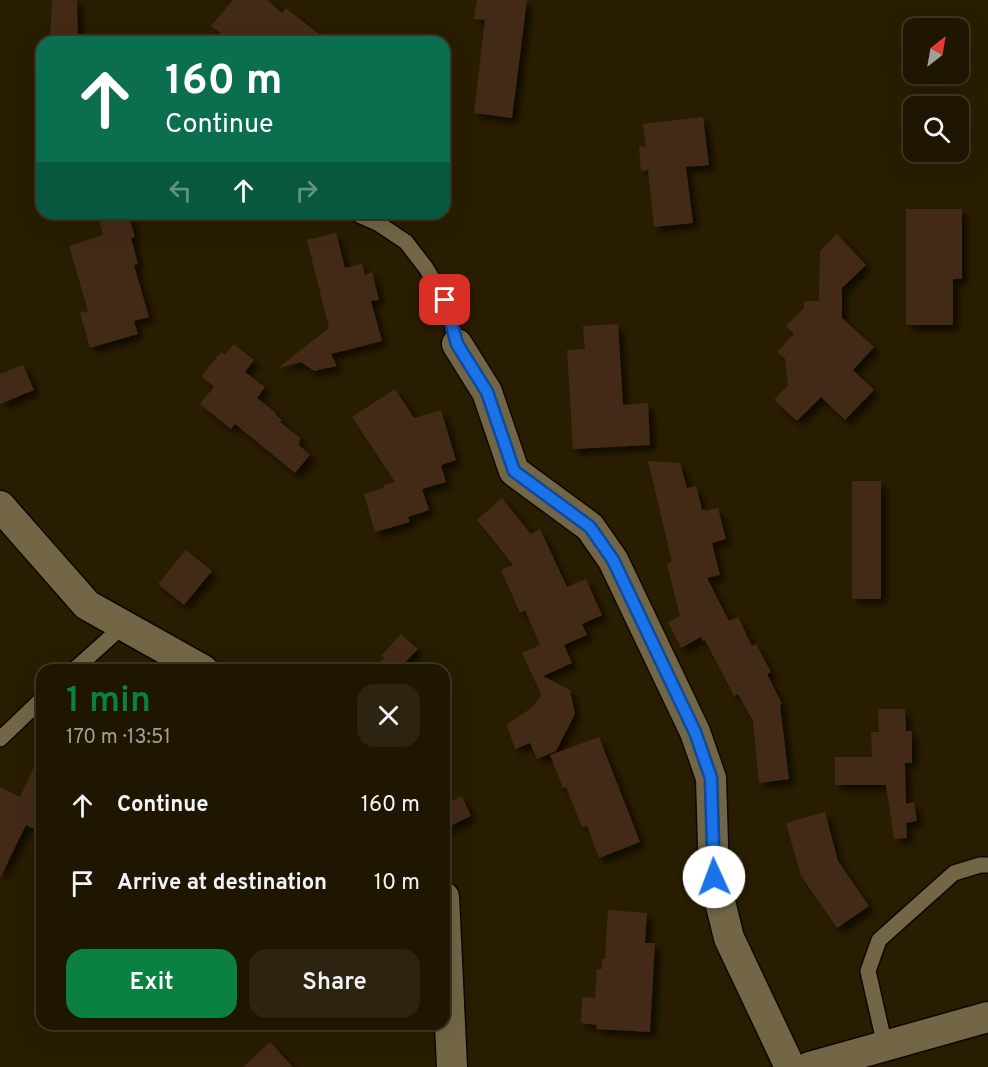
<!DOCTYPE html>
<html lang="en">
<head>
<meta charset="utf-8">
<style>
  body { margin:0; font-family:Overpass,sans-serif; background:#2c2310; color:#f1f3f6; height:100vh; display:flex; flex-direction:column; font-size:22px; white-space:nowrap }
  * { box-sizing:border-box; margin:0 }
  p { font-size:20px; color:#a19f99 }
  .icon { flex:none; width:33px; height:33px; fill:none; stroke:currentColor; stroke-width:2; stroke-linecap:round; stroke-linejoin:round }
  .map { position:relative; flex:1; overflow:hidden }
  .sheet { position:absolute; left:36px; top:664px; width:414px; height:366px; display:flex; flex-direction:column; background:#1f1601; border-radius:18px; box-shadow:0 6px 24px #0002,0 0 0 2px #3c3523 }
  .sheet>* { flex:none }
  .banner { position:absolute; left:36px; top:36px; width:414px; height:183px; border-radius:18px; box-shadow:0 6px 24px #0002,0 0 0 2px #3c3523; background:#0b6e4f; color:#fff; overflow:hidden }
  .needle { width:39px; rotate:31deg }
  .controls { position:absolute; left:903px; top:18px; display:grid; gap:12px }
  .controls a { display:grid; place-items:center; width:66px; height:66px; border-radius:12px; background:#1f1601; box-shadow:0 6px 24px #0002,0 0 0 2px #3c3523; font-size:30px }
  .pin { position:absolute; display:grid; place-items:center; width:51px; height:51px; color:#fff; margin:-26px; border-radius:12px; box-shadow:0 3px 9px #0006 }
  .me { position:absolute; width:66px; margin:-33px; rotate:358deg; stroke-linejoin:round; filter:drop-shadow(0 0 4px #0008) }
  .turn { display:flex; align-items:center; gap:21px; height:126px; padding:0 30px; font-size:27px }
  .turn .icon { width:78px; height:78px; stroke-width:2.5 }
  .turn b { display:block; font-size:42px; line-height:51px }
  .lanes { display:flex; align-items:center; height:57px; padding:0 30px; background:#0003; justify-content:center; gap:30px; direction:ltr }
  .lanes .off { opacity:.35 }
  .round { display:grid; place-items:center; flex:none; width:63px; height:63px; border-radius:18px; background:#2c2310 }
  .summary { display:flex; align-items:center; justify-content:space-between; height:102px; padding:0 30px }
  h1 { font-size:36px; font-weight:600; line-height:45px; color:#0b8043 }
  .primary-button { display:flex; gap:12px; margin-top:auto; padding:12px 30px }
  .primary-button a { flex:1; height:69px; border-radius:18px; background:#0b8043; color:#fff; font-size:24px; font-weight:600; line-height:69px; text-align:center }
  .primary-button a+a { background:#2c2310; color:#f1f3f6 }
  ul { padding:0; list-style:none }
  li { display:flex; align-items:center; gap:18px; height:78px; padding:0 30px }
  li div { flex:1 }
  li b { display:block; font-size:22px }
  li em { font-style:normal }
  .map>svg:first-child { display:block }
  .building { fill:#432a17; filter:url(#shadow) }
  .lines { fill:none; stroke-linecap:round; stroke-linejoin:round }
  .lane-casing { stroke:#110700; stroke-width:18 }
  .street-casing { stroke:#110700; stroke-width:33 }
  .lane { stroke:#736647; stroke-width:15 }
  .street { stroke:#736647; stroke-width:30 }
  .route-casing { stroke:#114b97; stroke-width:15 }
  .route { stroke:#1a73e8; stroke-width:10 }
</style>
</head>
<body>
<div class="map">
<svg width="988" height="1067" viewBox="0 0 988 1067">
  <defs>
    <filter id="shadow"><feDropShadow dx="5.5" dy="5.5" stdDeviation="3" flood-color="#0009"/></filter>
  </defs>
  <rect width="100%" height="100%" fill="#291d01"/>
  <path class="building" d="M52,0H77L78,42H50Z
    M233,0H267L282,13L286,8L329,42H213L220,33L211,26Z
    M477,0H527L512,118L474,113L485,20L474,19Z
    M703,117L709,165L686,167L693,223L654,227L648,170L641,171L639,147L646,146L643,124Z
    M906,209H962V279H953V325H906Z
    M97,213H128L135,237L131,238L138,264L134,265L149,317L134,321L138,334L90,348L80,313L88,311L69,246L103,235Z
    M336,233L345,268L362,264L365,275L372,272L379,300L371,301L382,341L331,354L337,366L314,371L301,362L278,368L329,328L307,240Z
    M837,234L866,265L842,288V318L874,347L853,370L874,390L845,420L821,397L797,421L774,400L788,385L785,359L777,352L794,334L786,326L804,308V301H819L820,251Z
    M618,324L623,405L648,403L650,445L573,449L567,350L585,349L583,326Z
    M234,344L254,360L245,372L265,387L257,398L276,413L275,414L282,420L280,422L300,438L299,445L310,455L295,473L235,424L231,429L200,404L214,387L202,377L203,374L221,352L225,355Z
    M23,365L34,390L0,404V374Z
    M395,389L414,418L441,410L456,460L441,465L446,482L422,489L429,510L408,517L410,522L375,532L364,494L384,488V485L395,482L352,417Z
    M648,461L680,463L687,488L696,486L702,510L705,509V511L718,508L726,539L712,543L720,575L707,578L729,621L738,617L752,646L756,644L771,672L767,674L782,704L780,705L789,779L759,783L753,721L738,694L734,696L705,640L703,641L701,637L681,648L668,622L680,616L667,564L672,562Z
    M852,481H881V599H852Z
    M502,498L531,534L540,529L567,587L586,579L602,615L582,624L587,635L564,645L572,663L543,676L570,690L575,714L556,751L537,759L530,743L515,749L507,725L534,706L541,694L522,653L540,645L525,610L520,613L501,570L513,565L477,520Z
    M186,550L212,571L184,605L158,584Z
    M401,634L418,649L398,670H373L384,658L381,656Z
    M878,709H905L906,731H912V763H905L906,804L914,802L917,821L906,823L907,838L894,839L886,785H835V757H872L871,732H879Z
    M599,737L640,842L599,858L587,826L582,827L566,787L563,788L550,755Z
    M42,750V833L26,825L0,878V787L20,797Z
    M462,796L471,816L444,829V804Z
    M825,812L838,861L869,906L837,928L801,876L786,823Z
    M608,910L647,913L645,943H655L650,1032L596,1029L597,1025L581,1023L582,997L595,998L597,969H602V959H605Z
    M270,1042L293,1067H243Z"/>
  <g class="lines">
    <defs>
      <path id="lane" d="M357,214L379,224L406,242L426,268L445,300L457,344
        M74,670L124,625
        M0,739L42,699
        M885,1046L868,971L879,940L954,873L980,865H988"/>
      <path id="street" d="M457,344L487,392L514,471L590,527L613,560L695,732L711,778L714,877L729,938L790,1067
        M0,506L87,605L203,670
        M444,897L452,1067
        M810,1067L988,1017"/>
    </defs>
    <use href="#lane" class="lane-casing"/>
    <use href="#street" class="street-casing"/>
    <use href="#lane" class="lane"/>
    <use href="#street" class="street"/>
  </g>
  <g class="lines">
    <defs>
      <path id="route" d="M445,300L457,344L487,392L514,471L590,527L613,560L695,732L711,778L714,877"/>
    </defs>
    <use href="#route" class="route-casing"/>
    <use href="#route" class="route"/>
  </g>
</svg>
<div class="controls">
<a><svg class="needle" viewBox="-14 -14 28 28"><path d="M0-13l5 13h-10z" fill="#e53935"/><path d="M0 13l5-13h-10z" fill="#a19f99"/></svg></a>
<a><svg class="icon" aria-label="search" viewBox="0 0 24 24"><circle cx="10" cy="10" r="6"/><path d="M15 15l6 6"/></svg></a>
</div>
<div class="pin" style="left:445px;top:300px;background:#d93025"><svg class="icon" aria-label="arrive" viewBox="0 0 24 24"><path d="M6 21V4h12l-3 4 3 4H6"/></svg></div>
<svg class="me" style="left:714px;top:877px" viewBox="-20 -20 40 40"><circle r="19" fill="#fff"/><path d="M0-13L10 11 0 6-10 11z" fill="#1a73e8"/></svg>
<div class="banner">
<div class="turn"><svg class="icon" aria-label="ahead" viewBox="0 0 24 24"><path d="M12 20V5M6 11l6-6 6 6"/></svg><div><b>160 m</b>Continue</div></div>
<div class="lanes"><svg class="icon off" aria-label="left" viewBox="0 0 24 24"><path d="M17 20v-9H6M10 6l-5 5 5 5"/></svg><svg class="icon" aria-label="ahead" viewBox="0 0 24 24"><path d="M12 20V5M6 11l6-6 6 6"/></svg><svg class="icon off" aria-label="right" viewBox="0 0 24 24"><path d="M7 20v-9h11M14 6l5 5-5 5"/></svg></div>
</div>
<section class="sheet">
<div class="summary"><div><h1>1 min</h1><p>170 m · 13:51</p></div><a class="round"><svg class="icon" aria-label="close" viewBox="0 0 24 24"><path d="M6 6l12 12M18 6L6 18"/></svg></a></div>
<ul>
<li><svg class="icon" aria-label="ahead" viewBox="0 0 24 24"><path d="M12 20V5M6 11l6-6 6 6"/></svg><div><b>Continue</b></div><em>160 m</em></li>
<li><svg class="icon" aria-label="arrive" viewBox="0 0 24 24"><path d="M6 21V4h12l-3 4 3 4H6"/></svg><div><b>Arrive at destination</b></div><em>10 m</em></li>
</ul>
<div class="primary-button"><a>Exit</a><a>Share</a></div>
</section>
</div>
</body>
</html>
